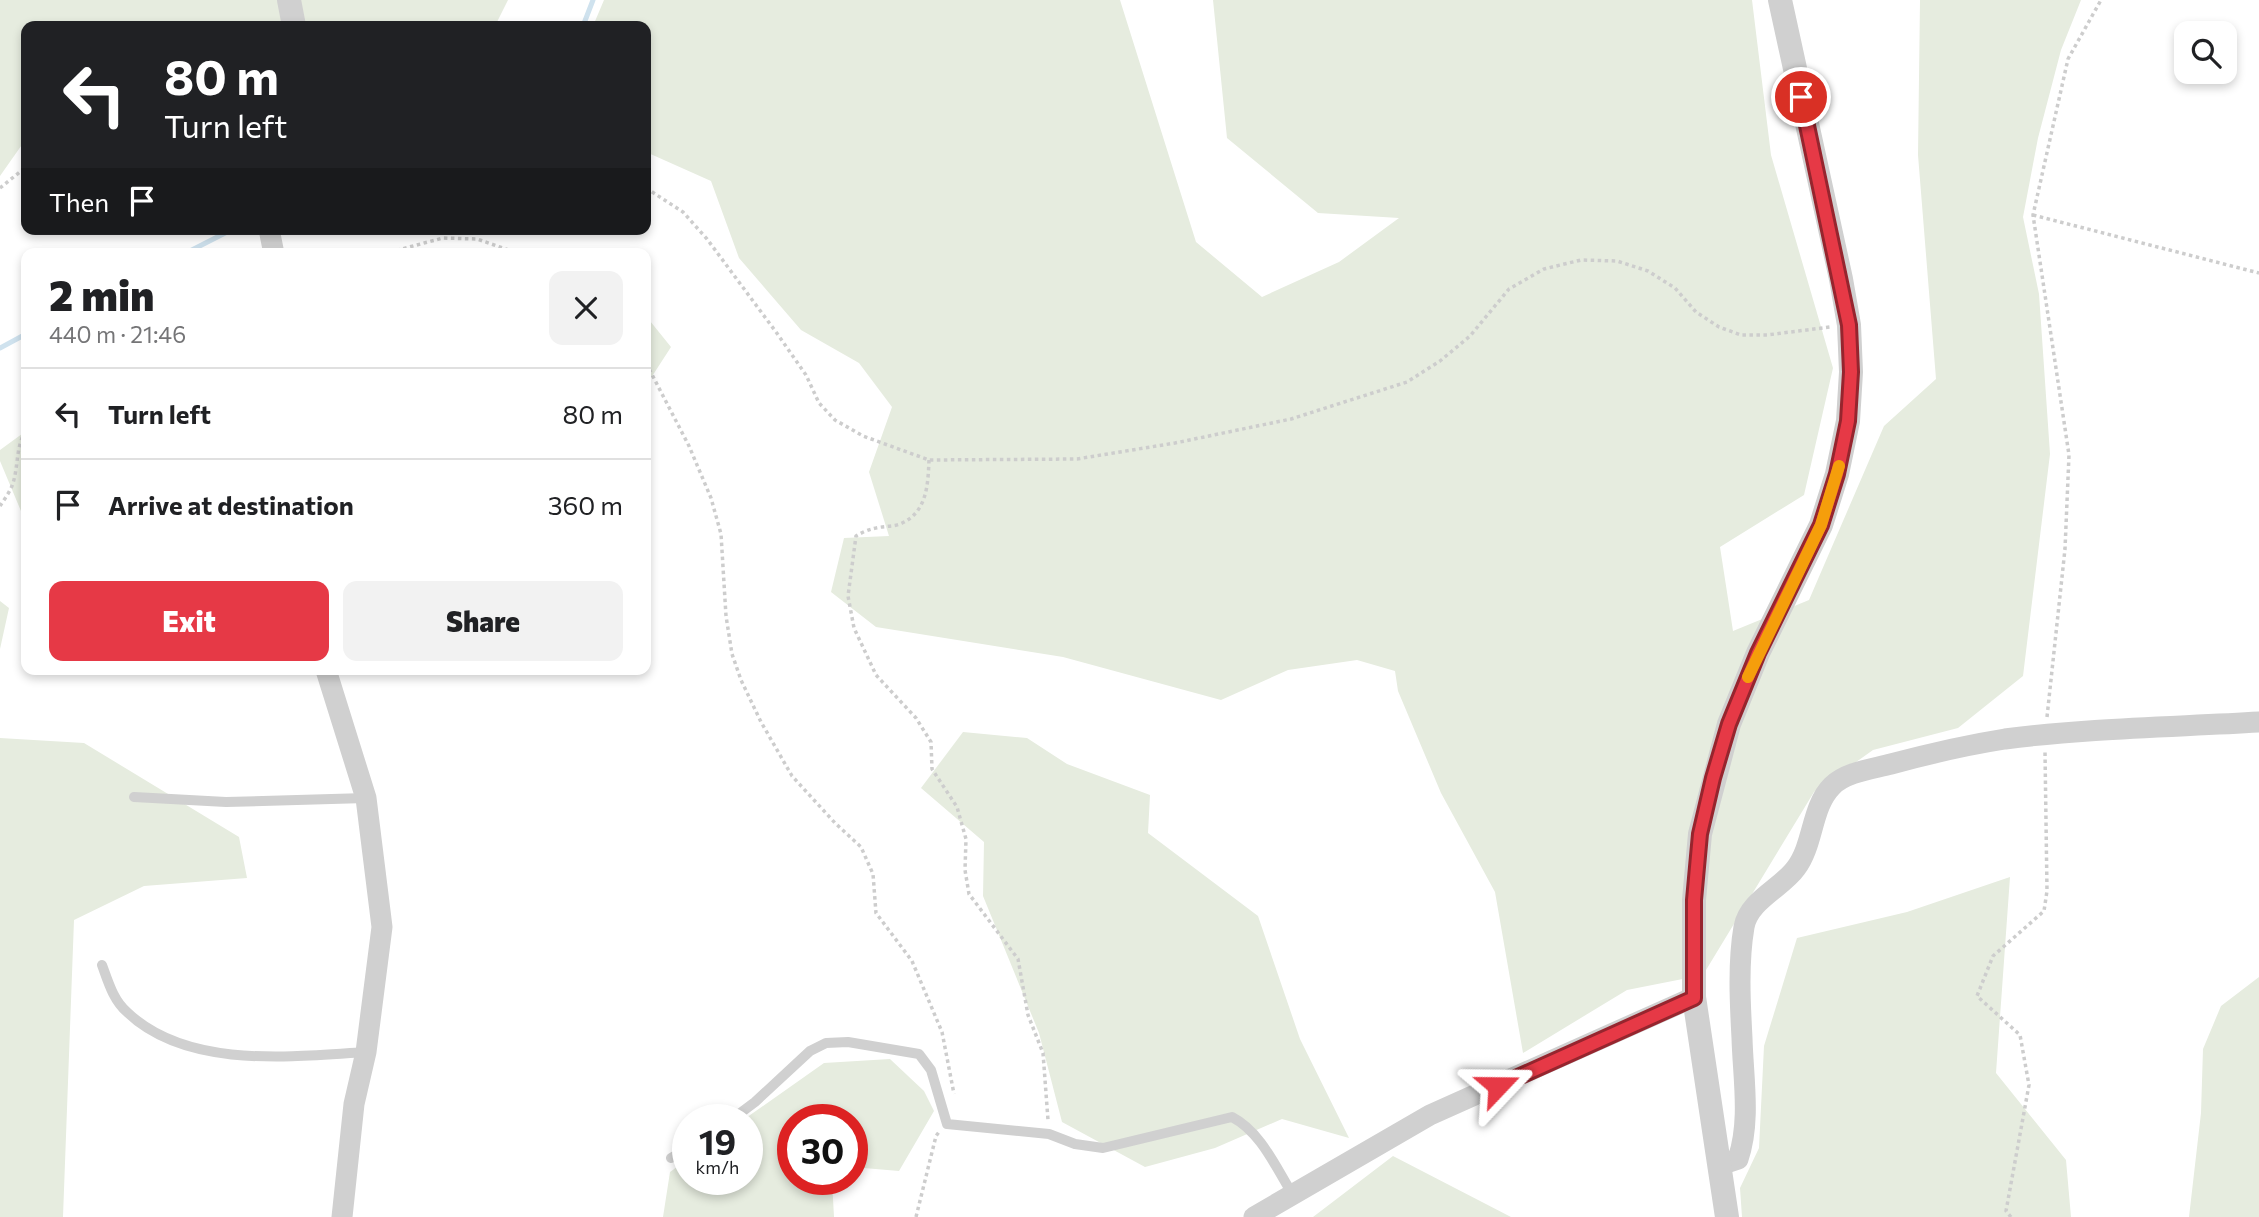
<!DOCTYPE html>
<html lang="en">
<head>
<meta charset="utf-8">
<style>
  body { margin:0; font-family:Commissioner,sans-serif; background:#f2f2f2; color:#202124; height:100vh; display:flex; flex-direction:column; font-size:26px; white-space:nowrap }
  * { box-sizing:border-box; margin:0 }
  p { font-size:23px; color:#757577 }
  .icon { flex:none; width:38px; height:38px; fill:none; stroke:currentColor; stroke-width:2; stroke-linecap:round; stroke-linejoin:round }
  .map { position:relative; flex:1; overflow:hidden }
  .side { position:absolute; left:21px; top:248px; width:630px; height:427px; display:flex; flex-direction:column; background:#fff; border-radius:14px; box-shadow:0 4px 10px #0003 }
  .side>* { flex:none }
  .banner { position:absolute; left:21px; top:21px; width:630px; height:214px; border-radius:14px; box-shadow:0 4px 10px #0003; background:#202124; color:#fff; overflow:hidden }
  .controls { position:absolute; left:2174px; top:21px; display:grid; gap:14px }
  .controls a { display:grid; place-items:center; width:63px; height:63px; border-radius:14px; background:#fff; box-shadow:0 4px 10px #0003; font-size:35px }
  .speed { position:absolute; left:672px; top:1104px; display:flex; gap:14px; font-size:35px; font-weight:700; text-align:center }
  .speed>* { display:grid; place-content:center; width:91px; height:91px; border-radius:50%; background:#fff; box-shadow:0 4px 10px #0003; line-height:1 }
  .speed small { font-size:18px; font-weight:400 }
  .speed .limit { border:10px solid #d22; background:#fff; color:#111 }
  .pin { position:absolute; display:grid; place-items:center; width:60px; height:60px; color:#fff; margin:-30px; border:4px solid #fff; border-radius:50%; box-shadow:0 2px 7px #0007 }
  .me { position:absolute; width:77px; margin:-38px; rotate:67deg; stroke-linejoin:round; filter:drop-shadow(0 0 5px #0008) }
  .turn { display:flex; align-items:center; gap:24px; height:147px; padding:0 28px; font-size:32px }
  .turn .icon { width:91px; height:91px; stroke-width:2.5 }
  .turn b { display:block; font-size:49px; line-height:60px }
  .then { display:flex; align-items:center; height:66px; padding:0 28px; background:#0003; gap:14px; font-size:26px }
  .round { display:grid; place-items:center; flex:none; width:74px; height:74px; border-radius:14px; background:#f2f2f2 }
  .head { display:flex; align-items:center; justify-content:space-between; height:119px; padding:0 28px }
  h1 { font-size:42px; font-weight:800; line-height:52px }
  .button { display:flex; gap:14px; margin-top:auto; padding:14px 28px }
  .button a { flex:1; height:80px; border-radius:14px; background:#e63946; color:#fff; font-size:28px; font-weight:800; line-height:80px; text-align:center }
  .button a+a { background:#f2f2f2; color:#202124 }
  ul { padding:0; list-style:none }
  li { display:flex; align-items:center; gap:21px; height:91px; padding:0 28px; border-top:2px solid #e0e0e0 }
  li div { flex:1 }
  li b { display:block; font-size:26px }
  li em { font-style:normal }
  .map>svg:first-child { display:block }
  .green { fill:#e6ecdf }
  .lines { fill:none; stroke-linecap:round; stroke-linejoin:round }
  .stream { stroke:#cfe2ee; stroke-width:5 }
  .path { stroke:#cdcdcd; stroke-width:3.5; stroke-dasharray:3.5 3.5; stroke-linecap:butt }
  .service { stroke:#d0d0d0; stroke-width:10 }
  .minor { stroke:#d0d0d0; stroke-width:21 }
  .tertiary { stroke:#d0d0d0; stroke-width:24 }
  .route-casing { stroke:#96252e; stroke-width:18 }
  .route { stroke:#e63946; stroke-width:12 }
  .slow { stroke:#f59e0b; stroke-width:12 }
</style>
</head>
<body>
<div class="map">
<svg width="2259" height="1217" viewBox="0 0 2259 1217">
  <rect width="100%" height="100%" fill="#fff"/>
  <path class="green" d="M0,0H508L495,26H26V139L0,176Z
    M604,0H1120L1196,242L1262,297L1339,262L1399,218L1318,213L1227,138L1213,0H1752L1771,155L1833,368L1804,495L1720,547L1733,631L1809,600L1884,426L1936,379L1918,155L1920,0H2081L2061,50L2038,138L2023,217L2039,294L2050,454L2023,676L1958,728L1873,750L1814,792L1703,975L1627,990L1523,1053L1495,892L1441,793L1398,691L1395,671L1357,660L1288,670L1221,700L1063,657L876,627L831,592L844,538L889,536L869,472L892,407L859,363L801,330L739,258L711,181L646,152V26H593Z
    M646,316L671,347L649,381L646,382Z
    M26,431V523L0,461V450Z
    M0,601L9,608L0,649Z
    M963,732L1027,738L1067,764L1150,795L1148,833L1258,916L1300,1039L1349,1138L1282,1119L1215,1148L1145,1167L1062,1122L1039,1033L983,896L984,842L921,788Z
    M0,738L84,743L239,837L247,878L144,886L74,920L63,1217H0Z
    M2010,877L1996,1073L2066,1160L2071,1217H1742L1740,1188L1759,1148L1764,1046L1797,938L1907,912Z
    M2259,977V1217H2189L2201,1113L2203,1049L2221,1006Z
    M890,1059L924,1091L934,1111L899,1171L852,1167V1120H793V1180H832L834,1217H663L670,1172L688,1159V1180H747V1120H743L824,1063Z
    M1393,1156L1511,1217H1313Z"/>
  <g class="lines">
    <path class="stream" d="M583,26L593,0
      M184,254L233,229
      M0,348L26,334"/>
    <path class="path" d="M0,188L26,167
      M646,188L683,212L707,239L776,332L806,375L819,403L835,420L863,436L929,460L1077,459L1175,443L1291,419L1407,382L1440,361L1470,336L1509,289L1544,269L1581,260L1617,261L1648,271L1675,288L1696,312L1719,327L1741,335H1767L1830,327
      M2033,215L2259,273
      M383,254L443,238L477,239L520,254
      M646,363L689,446L711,498L721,534L726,616L732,654L741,680L761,722L792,776L835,823L861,847L873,874L876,913L912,961L942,1032L954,1094
      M929,460C928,485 927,513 900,524C892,527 881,526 872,529C867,530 861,533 856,536L848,596L854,628L876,675L916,718L931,742L932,769L957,807L966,839L965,870L969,894L1018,959L1028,1015L1043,1053L1048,1120
      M0,506C4,500 9,493 12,486C19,467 15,448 26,430
      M2047,717L2065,549L2069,455L2033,215L2068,59L2101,0
      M916,1217L936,1136L939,1132
      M2011,1217L2006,1211L2029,1085L2020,1035L1977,996L1993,956L2044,911L2047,891L2045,752"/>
    <path class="service" d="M134,797L226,802L366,798
      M102,965C108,981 113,1000 127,1012C186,1069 291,1057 366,1052
      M731,1120L755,1102L810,1051L826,1043L848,1042L919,1054L931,1070L947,1124L1049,1134L1075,1144L1103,1148L1232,1117C1261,1132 1276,1168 1293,1195
      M671,1158L688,1148"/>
    <path class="minor" d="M269,229L274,254
      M326,670L366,798L382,927L366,1052L354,1104L342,1217
      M1720,1165L1738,1159C1751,1121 1743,1077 1742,1038C1740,1002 1738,962 1744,927C1749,900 1782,888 1796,868C1814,844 1811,807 1832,786C1846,772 1872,769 1891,764C1928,754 1967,745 2005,739C2089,728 2175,727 2259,722
      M1254,1217L1430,1115L1694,997"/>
    <path class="tertiary" d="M289,0L294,26
      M1727,1217L1694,997V900L1700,834L1729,724L1758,653L1821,525L1837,474L1848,421L1851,372L1849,325L1841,279L1780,0"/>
  </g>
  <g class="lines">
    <defs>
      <path id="route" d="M1498,1086L1694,998V900L1700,834L1713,778L1729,724L1758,653L1821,525L1837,474L1848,421L1851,372L1849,325L1801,97"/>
    </defs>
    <use href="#route" class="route-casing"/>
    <use href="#route" class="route"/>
    <path class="slow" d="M1748,677L1821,525L1839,466"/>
  </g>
</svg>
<div class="controls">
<a><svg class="icon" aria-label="search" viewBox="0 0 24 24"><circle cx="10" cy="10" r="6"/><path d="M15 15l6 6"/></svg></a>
</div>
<div class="speed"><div>19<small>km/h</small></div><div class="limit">30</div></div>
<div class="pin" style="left:1801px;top:97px;background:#d93025"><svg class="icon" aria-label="arrive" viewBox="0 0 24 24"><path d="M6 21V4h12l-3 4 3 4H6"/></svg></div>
<svg class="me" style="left:1498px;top:1086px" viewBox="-20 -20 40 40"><path d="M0-17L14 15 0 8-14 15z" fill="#e63946" stroke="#fff" stroke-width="4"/></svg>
<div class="banner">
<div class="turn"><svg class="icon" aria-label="left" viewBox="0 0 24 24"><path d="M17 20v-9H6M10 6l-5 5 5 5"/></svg><div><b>80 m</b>Turn left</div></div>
<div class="then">Then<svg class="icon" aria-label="arrive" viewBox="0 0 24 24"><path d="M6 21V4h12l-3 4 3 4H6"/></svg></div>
</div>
<section class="side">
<div class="head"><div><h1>2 min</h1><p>440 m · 21:46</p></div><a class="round"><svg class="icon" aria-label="close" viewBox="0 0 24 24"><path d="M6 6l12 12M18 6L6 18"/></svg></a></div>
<ul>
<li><svg class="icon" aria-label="left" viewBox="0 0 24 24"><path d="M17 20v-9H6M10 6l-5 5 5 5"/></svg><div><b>Turn left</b></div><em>80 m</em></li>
<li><svg class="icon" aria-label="arrive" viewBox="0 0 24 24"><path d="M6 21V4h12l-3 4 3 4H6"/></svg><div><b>Arrive at destination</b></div><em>360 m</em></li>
</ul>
<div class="button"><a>Exit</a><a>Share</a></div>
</section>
</div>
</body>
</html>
